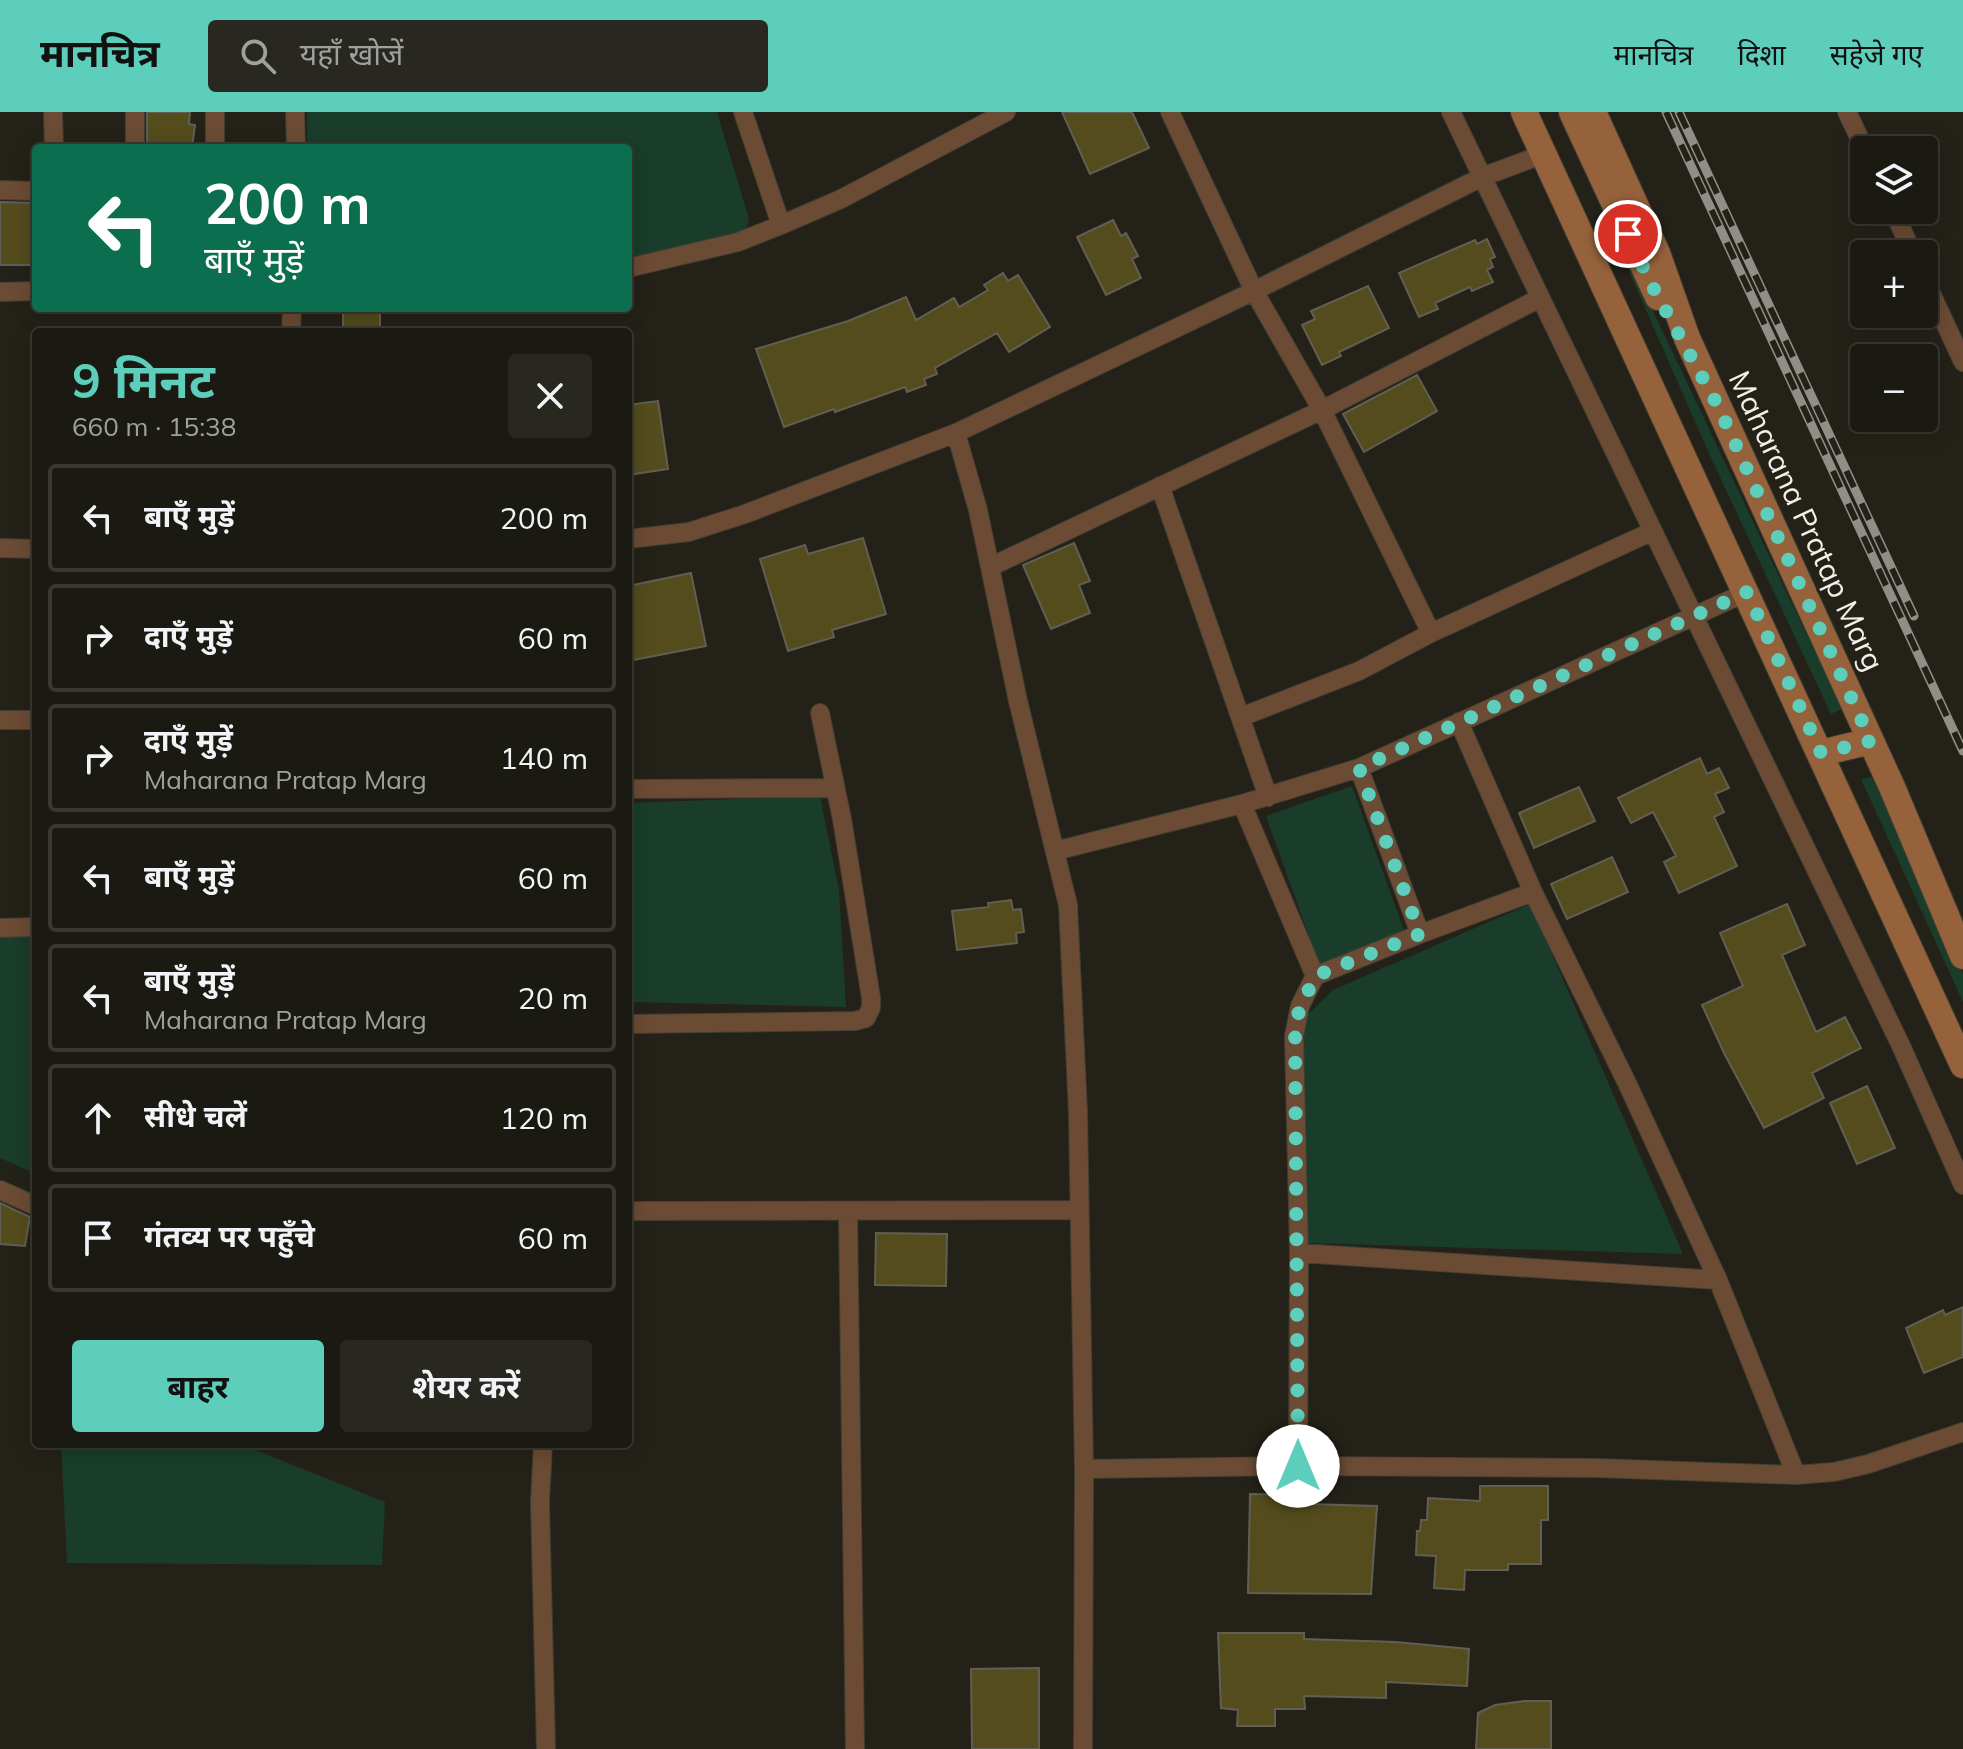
<!DOCTYPE html>
<html lang="hi">
<head>
<meta charset="utf-8">
<style>
  body { margin:0; font-family:Mulish,"Noto Sans Devanagari",sans-serif; background:#282720; color:#f1f3f6; height:100vh; display:flex; flex-direction:column; font-size:30px; white-space:nowrap }
  * { box-sizing:border-box; margin:0 }
  p { font-size:26px; color:#a0a19f }
  .icon { flex:none; width:44px; height:44px; fill:none; stroke:currentColor; stroke-width:2; stroke-linecap:round; stroke-linejoin:round }
  .map { position:relative; flex:1; overflow:hidden }
  .drawer { position:absolute; left:32px; top:216px; width:600px; height:1120px; display:flex; flex-direction:column; background:#1b1a12; border-radius:8px; box-shadow:0 4px 20px #0003,0 0 0 2px #393832 }
  .drawer>* { flex:none }
  .banner { position:absolute; left:32px; top:32px; width:600px; height:168px; border-radius:8px; box-shadow:0 4px 20px #0003,0 0 0 2px #393832; background:#0b6e4f; color:#fff; overflow:hidden }
  .controls { position:absolute; left:1850px; top:24px; display:grid; gap:16px }
  .controls a { display:grid; place-items:center; width:88px; height:88px; border-radius:8px; background:#1b1a12; box-shadow:0 4px 20px #0003,0 0 0 2px #393832; font-size:40px }
  .pin { position:absolute; display:grid; place-items:center; width:68px; height:68px; color:#fff; margin:-34px; border:4px solid #fff; border-radius:50%; box-shadow:0 2px 8px #0007 }
  .me { position:absolute; width:88px; margin:-44px; rotate:0deg; stroke-linejoin:round; filter:drop-shadow(0 0 6px #0008) }
  .turn { display:flex; align-items:center; gap:28px; height:168px; padding:0 40px; font-size:36px }
  .turn .icon { width:104px; height:104px; stroke-width:2.5 }
  .turn b { display:block; font-size:56px; line-height:68px }
  .round { display:grid; place-items:center; flex:none; width:84px; height:84px; border-radius:8px; background:#282720 }
  .overview { display:flex; align-items:center; justify-content:space-between; height:136px; padding:0 40px }
  h1 { font-size:48px; font-weight:700; line-height:60px; color:#5ccebb }
  .action { display:flex; gap:16px; margin-top:auto; padding:16px 40px }
  .action a { flex:1; height:92px; border-radius:8px; background:#5ccebb; color:#111; font-size:32px; font-weight:700; line-height:92px; text-align:center }
  .action a+a { background:#282720; color:#f1f3f6 }
  ul { padding:0; list-style:none }
  li { display:flex; align-items:center; gap:24px; height:108px; margin:0 16px 12px; padding:0 24px; border:4px solid #393832; border-radius:8px }
  li div { flex:1 }
  li b { display:block; font-size:30px }
  li em { font-style:normal }
  header { display:flex; align-items:center; gap:48px; box-sizing:border-box; height:112px; padding:0 40px; background:#5ccebb; color:#111 }
  header strong { font-size:38px }
  nav { display:flex; gap:44px; margin-inline-start:auto; font-size:28px }
  .search { width:560px; height:72px; background:#282720; display:flex; align-items:center; gap:20px; box-sizing:border-box; padding:0 28px; border-radius:8px; color:#a0a19f; font-size:30px }
  .map>svg:first-child { display:block }
  .green { fill:#193d2a }
  .building { fill:#544c1d; stroke:#615f54; stroke-width:2 }
  .lines { fill:none; stroke-linecap:round; stroke-linejoin:round }
  .street-casing { stroke:#413f35; stroke-width:20 }
  .secondary-casing { stroke:#413f35; stroke-width:28 }
  .street { stroke:#6c4b34; stroke-width:18 }
  .secondary { stroke:#96623c; stroke-width:26 }
  .rail-casing { stroke:#908e86; stroke-width:9 }
  .rail { stroke:#242218; stroke-width:6; stroke-dasharray:18; stroke-linecap:butt }
  .route { stroke:#5ccebb; stroke-width:14; stroke-dasharray:0 25.2 }
  .labels { text-anchor:middle; stroke-width:6; stroke-linejoin:round; paint-order:stroke }
  .street-label { font-size:30px; fill:#f2f1ea; stroke:#242218 }
</style>
</head>
<body>
<header>
<strong>मानचित्र</strong>
<div class="search"><svg class="icon" aria-label="search" viewBox="0 0 24 24"><circle cx="10" cy="10" r="6"/><path d="M15 15l6 6"/></svg>यहाँ खोजें</div>
<nav><a>मानचित्र</a><a>दिशा</a><a>सहेजे गए</a></nav>
</header>
<div class="map">
<svg width="1963" height="1637" viewBox="0 0 1963 1637">
  <rect width="100%" height="100%" fill="#242218"/>
  <path class="green" d="M307,0H717L749,107L746,117L679,146L628,155V36H307Z
    M1597,81L1842,597L1831,602L1711,346L1595,82Z
    M1872,665L1963,861V890L1861,667Z
    M1352,674L1406,824L1320,855L1266,704Z
    M820,684L839,779L846,895L628,890V691Z
    M1530,792L1683,1142L1306,1131L1301,909L1333,878Z
    M0,818L36,819V1062L0,1046Z
    M61,1332H241L385,1390L382,1453L67,1451Z"/>
  <path class="building" d="M147,0H190L189,12L195,13L192,36L147,35Z
    M1062,0H1132L1149,36L1090,62Z
    M0,90L36,91V153H0Z
    M1113,108L1121,124L1126,121L1138,144L1132,147L1141,166L1106,183L1077,125Z
    M1487,127L1495,145L1490,147L1493,155L1487,158L1493,170L1472,179L1470,175L1435,191L1438,197L1419,205L1399,161L1475,128L1477,132Z
    M1003,161L1008,169L1018,163L1050,215L1009,240L997,221L935,256L937,262L924,267L926,273L907,280L905,275L835,300L834,297L784,315L756,237L848,209L906,185L916,208L954,186L959,195L988,178L984,173Z
    M1368,174L1389,216L1339,240L1341,244L1322,253L1302,213L1315,207L1311,199Z
    M343,197L380,198V220H343Z
    M1417,263L1437,299L1364,340L1343,302Z
    M658,289L668,357L628,363V293Z
    M863,426L886,502L832,518L834,525L788,539L760,447L805,433L808,442Z
    M1074,431L1090,469L1079,473L1090,501L1051,517L1023,453Z
    M691,461L706,534L628,549V474Z
    M1700,646L1707,662L1719,656L1729,676L1715,682L1724,700L1714,705L1737,754L1679,781L1664,750L1676,744L1653,700L1631,711L1618,686Z
    M1579,675L1595,709L1534,736L1519,701Z
    M1612,745L1628,780L1567,807L1551,772Z
    M1011,788L1013,798L1021,797L1024,820L1016,821L1017,831L957,838L952,799L989,795L988,791Z
    M1787,792L1805,833L1782,843L1816,920L1845,905L1861,936L1812,961L1824,986L1764,1016L1724,941L1702,893L1743,874L1720,821Z
    M1867,974L1895,1036L1857,1052L1830,991Z
    M0,1091L30,1105L25,1134L0,1132Z
    M876,1121L947,1122L946,1174L875,1173Z
    M1963,1195V1245L1924,1261L1906,1216L1943,1198L1945,1203Z
    M1480,1374H1548V1408H1541V1452H1508V1458H1465L1464,1478L1434,1476L1436,1444L1416,1443L1417,1419H1420L1421,1408H1427L1428,1386L1480,1389Z
    M1250,1382L1308,1383V1392L1377,1394L1371,1482L1248,1481Z
    M1218,1521H1304V1527L1396,1530L1469,1537L1467,1574L1386,1570V1586L1304,1584L1305,1597H1275V1614H1237L1238,1598L1221,1596Z
    M1039,1556V1637H972L971,1557Z
    M1524,1589H1551V1637H1476L1478,1601L1495,1593Z"/>
  <g class="lines">
    <defs>
      <path id="street" d="M53,0L54,36
        M135,0V36
        M295,0L296,36
        M743,0L781,113
        M1170,0L1254,179L1322,298L1431,521L1653,419
        M1451,0L1902,936L1963,1073
        M1847,0L1865,38
        M215,36V0
        M0,78L36,79
        M1893,98L1913,142
        M628,156L738,130L781,113L841,87L1006,0
        M1924,166L1963,250
        M0,180L36,179
        M291,220L292,196
        M956,321L978,398L1018,589L1068,793L1078,1000L1084,1357L1083,1637
        M1160,374L1268,685
        M628,427L689,420L745,402L956,321L1254,179L1482,65L1544,42
        M0,436L36,437
        M990,455L1322,298L1540,186
        M1241,605L1359,559L1431,521
        M0,608H36
        M1459,610L1533,780L1627,971L1718,1168L1796,1363
        M628,677L835,676
        M1242,692L1315,864L1300,894L1294,924L1299,1141L1298,1354
        M1055,739L1242,692L1359,656L1747,480
        M0,816L36,815
        M1420,822L1533,780
        M1315,864L1420,822L1359,656
        M628,912L855,909L866,906L871,896V886L842,707L820,601
        M0,1078L36,1094
        M628,1099L1079,1098
        M848,1100L855,1637
        M1299,1141L1718,1168
        M543,1332L540,1390L546,1637
        M1084,1357L1298,1354L1597,1356L1796,1363L1834,1360L1868,1352L1963,1320"/>
      <path id="secondary" d="M1524,0L1963,953
        M1572,0L1658,185
        M1593,0L1657,141L1687,226L1892,675L1963,844
        M1821,641L1871,629"/>
    </defs>
    <use href="#street" class="street-casing"/>
    <use href="#secondary" class="secondary-casing"/>
    <use href="#street" class="street"/>
    <use href="#secondary" class="secondary"/>
    <defs>
      <path id="rail" d="M1666,0L1963,639
        M1679,0L1914,504"/>
    </defs>
    <use href="#rail" class="rail-casing"/>
    <use href="#rail" class="rail"/>
  </g>
  <g class="lines">
    <path class="route" d="M1298,1354L1295,909L1315,864L1420,822L1359,656L1747,480L1821,641L1871,629L1718,294L1649,168L1628,122"/>
  </g>
  <g class="labels">
    <g class="street-label">
      <text transform="translate(1806 409) rotate(65)" y="10">Maharana Pratap Marg</text>
    </g>
  </g>
</svg>
<div class="controls">
<a><svg class="icon" aria-label="layers" viewBox="0 0 24 24"><path d="M12 4l9 5-9 5-9-5zM3 14l9 5 9-5"/></svg></a>
<a>+</a>
<a>−</a>
</div>
<div class="pin" style="left:1628px;top:122px;background:#d93025"><svg class="icon" aria-label="arrive" viewBox="0 0 24 24"><path d="M6 21V4h12l-3 4 3 4H6"/></svg></div>
<svg class="me" style="left:1298px;top:1354px" viewBox="-20 -20 40 40"><circle r="19" fill="#fff"/><path d="M0-13L10 11 0 6-10 11z" fill="#5ccebb"/></svg>
<div class="banner">
<div class="turn"><svg class="icon" aria-label="left" viewBox="0 0 24 24"><path d="M17 20v-9H6M10 6l-5 5 5 5"/></svg><div><b>200 m</b>बाएँ मुड़ें</div></div>
</div>
<section class="drawer">
<div class="overview"><div><h1>9 मिनट</h1><p>660 m · 15:38</p></div><a class="round"><svg class="icon" aria-label="close" viewBox="0 0 24 24"><path d="M6 6l12 12M18 6L6 18"/></svg></a></div>
<ul>
<li><svg class="icon" aria-label="left" viewBox="0 0 24 24"><path d="M17 20v-9H6M10 6l-5 5 5 5"/></svg><div><b>बाएँ मुड़ें</b></div><em>200 m</em></li>
<li><svg class="icon" aria-label="right" viewBox="0 0 24 24"><path d="M7 20v-9h11M14 6l5 5-5 5"/></svg><div><b>दाएँ मुड़ें</b></div><em>60 m</em></li>
<li><svg class="icon" aria-label="right" viewBox="0 0 24 24"><path d="M7 20v-9h11M14 6l5 5-5 5"/></svg><div><b>दाएँ मुड़ें</b><p>Maharana Pratap Marg</p></div><em>140 m</em></li>
<li><svg class="icon" aria-label="left" viewBox="0 0 24 24"><path d="M17 20v-9H6M10 6l-5 5 5 5"/></svg><div><b>बाएँ मुड़ें</b></div><em>60 m</em></li>
<li><svg class="icon" aria-label="left" viewBox="0 0 24 24"><path d="M17 20v-9H6M10 6l-5 5 5 5"/></svg><div><b>बाएँ मुड़ें</b><p>Maharana Pratap Marg</p></div><em>20 m</em></li>
<li><svg class="icon" aria-label="ahead" viewBox="0 0 24 24"><path d="M12 20V5M6 11l6-6 6 6"/></svg><div><b>सीधे चलें</b></div><em>120 m</em></li>
<li><svg class="icon" aria-label="arrive" viewBox="0 0 24 24"><path d="M6 21V4h12l-3 4 3 4H6"/></svg><div><b>गंतव्य पर पहुँचे</b></div><em>60 m</em></li>
</ul>
<div class="action"><a>बाहर</a><a>शेयर करें</a></div>
</section>
</div>
</body>
</html>
